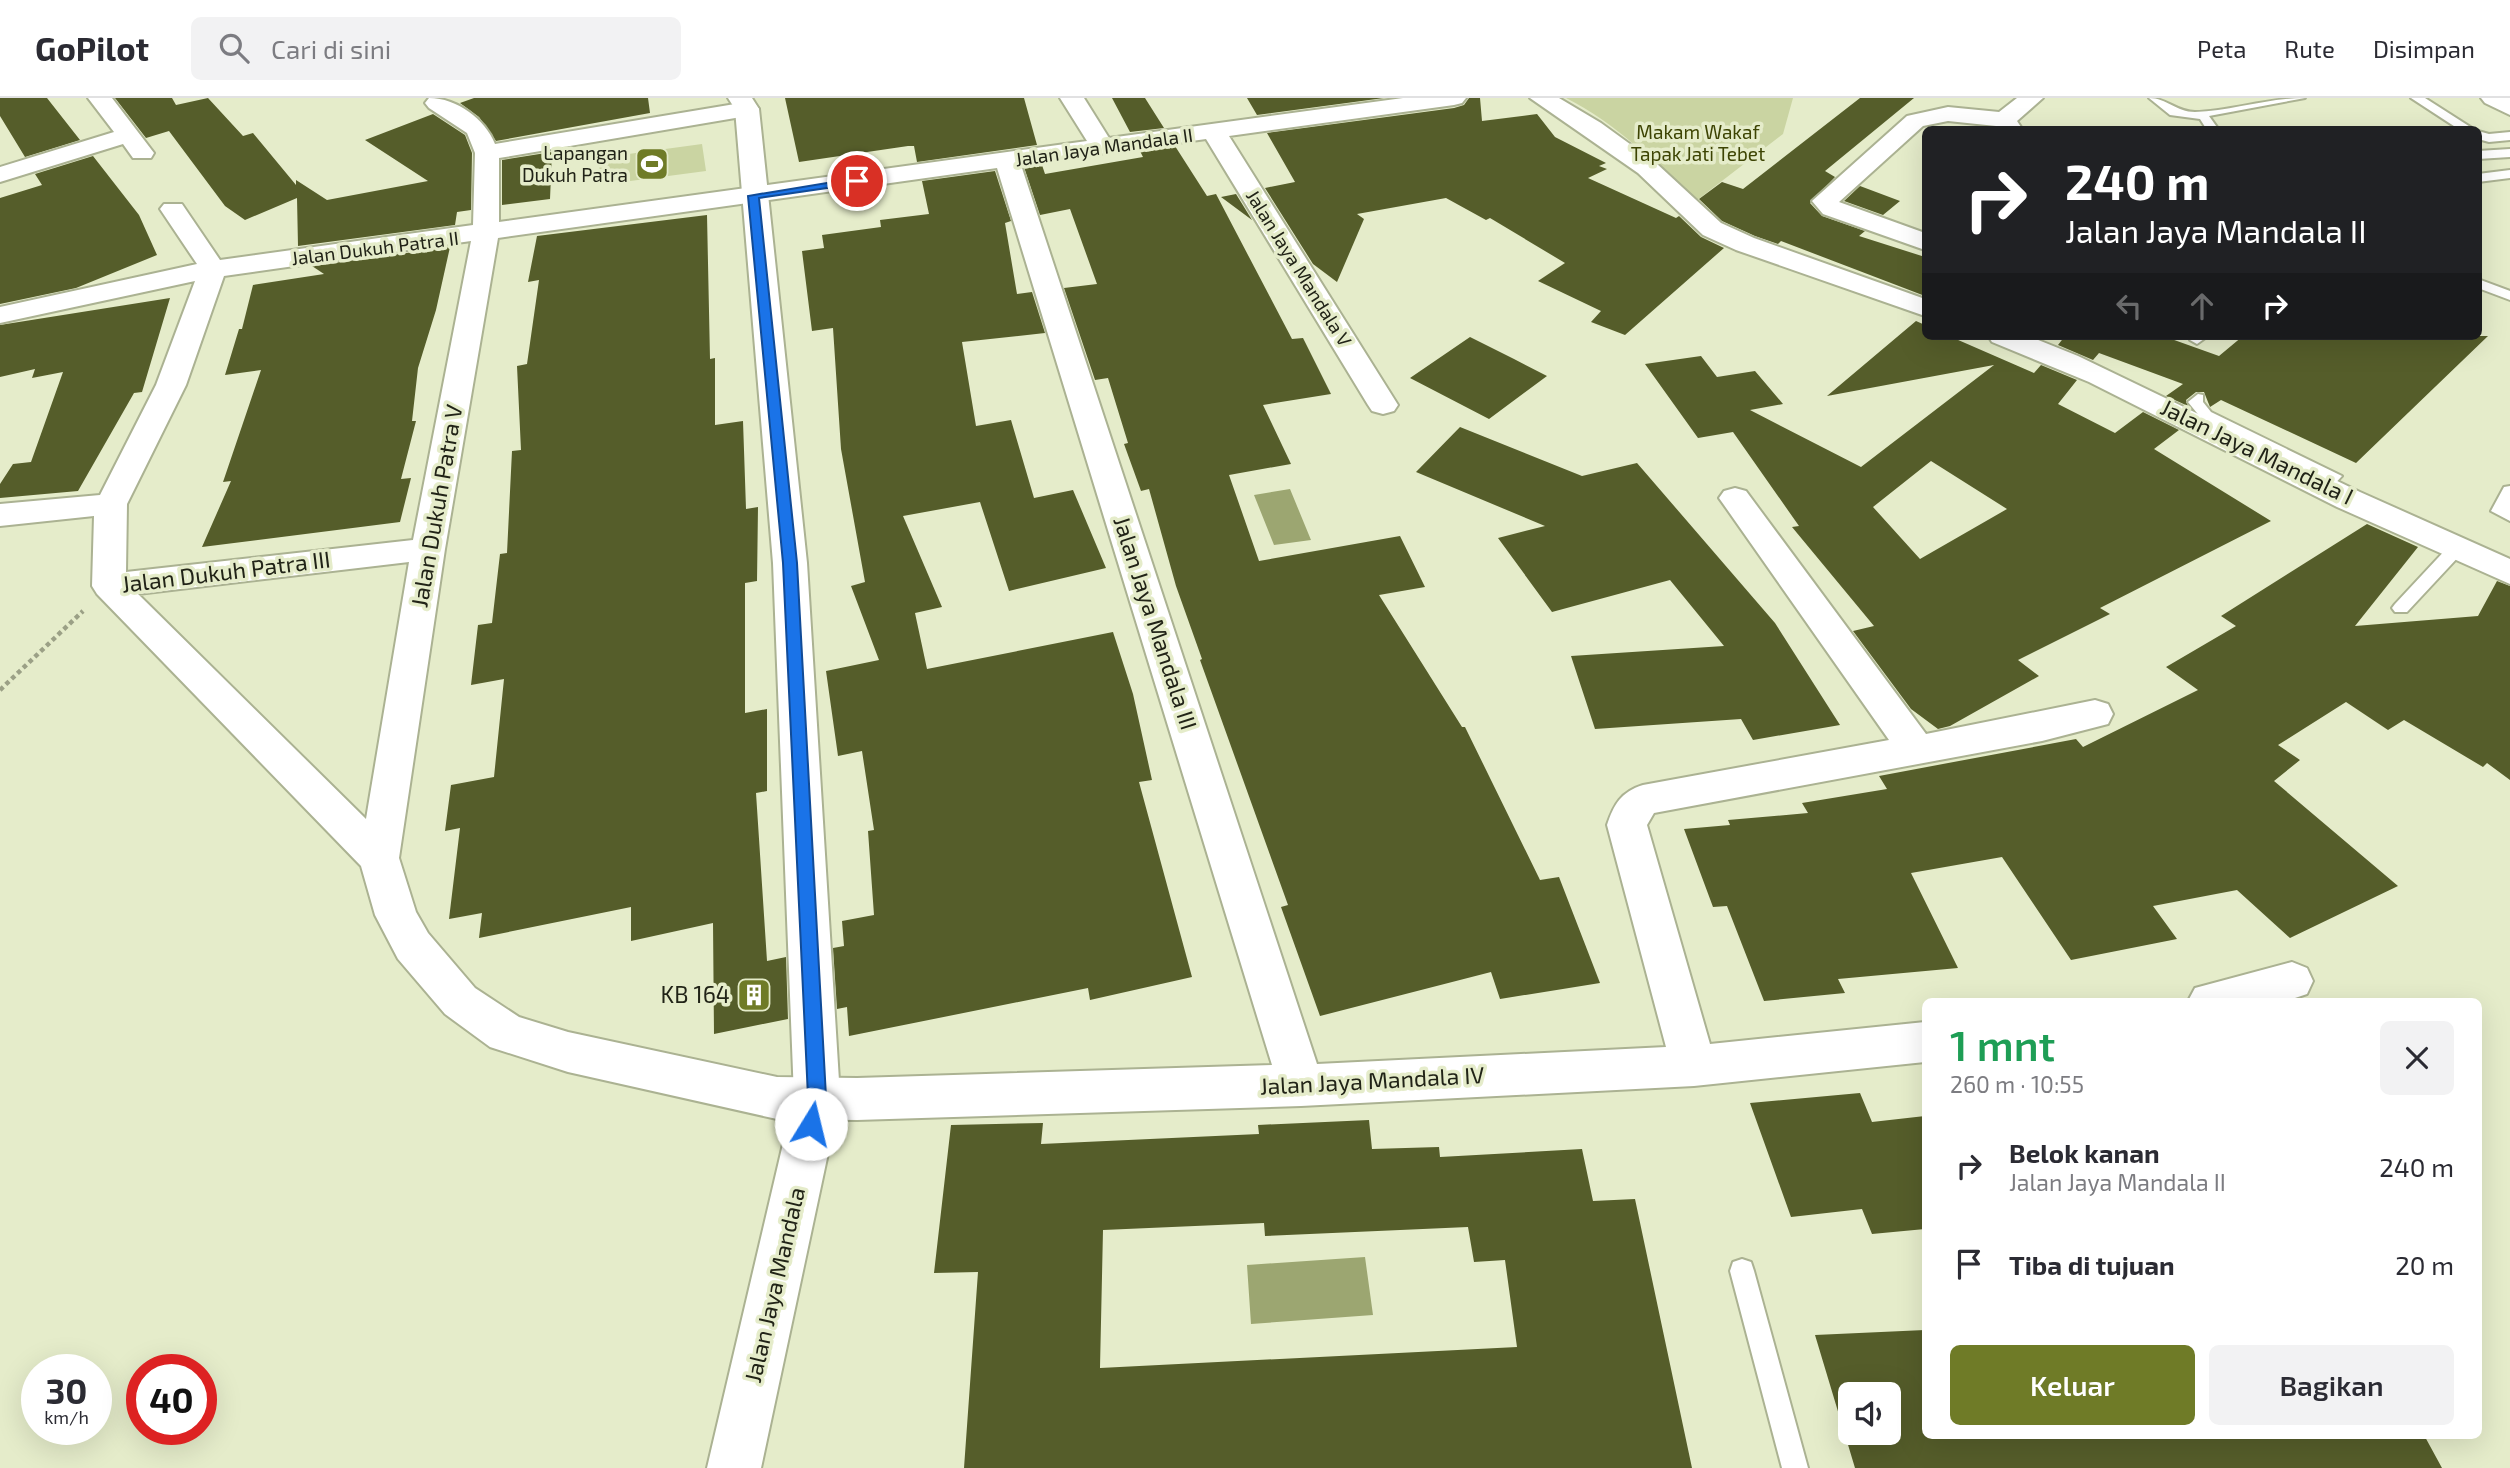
<!DOCTYPE html>
<html lang="id">
<head>
<meta charset="utf-8">
<style>
  body { margin:0; font-family:"Exo 2",sans-serif; background:#f2f2f3; color:#2b2b33; height:100vh; display:flex; flex-direction:column; font-size:26px; white-space:nowrap }
  * { box-sizing:border-box; margin:0 }
  p { font-size:23px; color:#7c7c81 }
  .icon { flex:none; width:38px; height:38px; fill:none; stroke:currentColor; stroke-width:2; stroke-linecap:round; stroke-linejoin:round }
  .map { position:relative; flex:1; overflow:hidden }
  .side { position:absolute; left:1922px; top:900px; width:560px; height:441px; display:flex; flex-direction:column; background:#fff; border-radius:10px; box-shadow:0 7px 28px #0002 }
  .side>* { flex:none }
  .top-card { position:absolute; left:1922px; top:28px; width:560px; height:214px; border-radius:10px; box-shadow:0 7px 28px #0002; background:#202124; color:#fff; overflow:hidden }
  .buttons { position:absolute; left:1838px; top:1284px; display:grid; gap:14px }
  .buttons a { display:grid; place-items:center; width:63px; height:63px; border-radius:10px; background:#fff; box-shadow:0 7px 28px #0002; font-size:35px }
  .speed { position:absolute; left:21px; top:1256px; display:flex; gap:14px; font-size:35px; font-weight:700; text-align:center }
  .speed>* { display:grid; place-content:center; width:91px; height:91px; border-radius:50%; background:#fff; box-shadow:0 7px 28px #0002; line-height:1 }
  .speed small { font-size:18px; font-weight:400 }
  .speed .limit { border:10px solid #d22; background:#fff; color:#111 }
  .pin { position:absolute; display:grid; place-items:center; width:60px; height:60px; color:#fff; margin:-30px; border:4px solid #fff; border-radius:50%; box-shadow:0 2px 7px #0007 }
  .me { position:absolute; width:77px; margin:-38px; rotate:9deg; stroke-linejoin:round; filter:drop-shadow(0 0 5px #0008) }
  .turn { display:flex; align-items:center; gap:24px; height:147px; padding:0 28px; font-size:32px }
  .turn .icon { width:91px; height:91px; stroke-width:2.5 }
  .turn b { display:block; font-size:49px; line-height:60px }
  .lanes { display:flex; align-items:center; height:66px; padding:0 28px; background:#0003; justify-content:center; gap:35px; direction:ltr }
  .lanes .off { opacity:.35 }
  .round { display:grid; place-items:center; flex:none; width:74px; height:74px; border-radius:10px; background:#f2f2f3 }
  .summary { display:flex; align-items:center; justify-content:space-between; height:119px; padding:0 28px }
  h1 { font-size:42px; font-weight:600; line-height:52px; color:#1e9e55 }
  .button { display:flex; gap:14px; margin-top:auto; padding:14px 28px }
  .button a { flex:1; height:80px; border-radius:10px; background:#6f7b27; color:#fff; font-size:28px; font-weight:600; line-height:80px; text-align:center }
  .button a+a { background:#f2f2f3; color:#2b2b33 }
  ul { padding:0; list-style:none }
  li { display:flex; align-items:center; gap:21px; height:98px; padding:0 28px }
  li div { flex:1 }
  li b { display:block; font-size:26px }
  li em { font-style:normal }
  header { display:flex; align-items:center; gap:42px; box-sizing:border-box; height:98px; padding:0 35px; background:#fff; border-bottom:2px solid #e1e1e2 }
  header strong { font-size:33px }
  nav { display:flex; gap:38px; margin-inline-start:auto; font-size:24px }
  .search { width:490px; height:63px; background:#f2f2f3; display:flex; align-items:center; gap:18px; box-sizing:border-box; padding:0 24px; border-radius:10px; color:#7c7c81; font-size:26px }
  .map>svg:first-child { display:block }
  .green { fill:#cad4a2 }
  .water { fill:#9ca671 }
  .building { fill:#555d2a; fill-rule:evenodd }
  .lines { fill:none; stroke-linecap:round; stroke-linejoin:round }
  .service-casing { stroke:#abb292; stroke-width:4 }
  .minor-casing { stroke:#abb292; stroke-width:4 }
  .tertiary-casing { stroke:#abb292; stroke-width:4 }
  .trunk-casing { stroke:#abb292; stroke-width:4 }
  .path { stroke:#9ba086; stroke-width:4.5; stroke-dasharray:4.5 3.5; stroke-linecap:butt }
  .service { fill:#fff; fill-rule:evenodd }
  .minor { fill:#fff; fill-rule:evenodd }
  .tertiary { fill:#fff; fill-rule:evenodd }
  .trunk { fill:#fff; fill-rule:evenodd }
  .route { fill:#1a73e8; stroke:#114b97; stroke-width:2 }
  .labels { text-anchor:middle; stroke-width:7; stroke-linejoin:round; paint-order:stroke }
  .far-park-label { font-size:19px; fill:#3d4403; stroke:#e5ecca }
  .far-street-label { font-size:19px; fill:#212317; stroke:#e5ecca }
  .far-poi-label { font-size:19px; fill:#212317; stroke:#e5ecca; text-anchor:end }
  .street-label { font-size:23px; fill:#212317; stroke:#e5ecca }
  .poi-label { font-size:23px; fill:#212317; stroke:#e5ecca; text-anchor:end }
</style>
</head>
<body>
<header>
<strong>GoPilot</strong>
<div class="search"><svg class="icon" aria-label="search" viewBox="0 0 24 24"><circle cx="10" cy="10" r="6"/><path d="M15 15l6 6"/></svg>Cari di sini</div>
<nav><a>Peta</a><a>Rute</a><a>Disimpan</a></nav>
</header>
<div class="map">
<svg width="2510" height="1370" viewBox="0 0 2510 1370">
  <rect width="100%" height="100%" fill="#e5ecca"/>
  <path class="green" d="M1566,0H1793L1783,36L1692,106C1655,63 1617,26 1566,0Z
    M702,46L706,73L600,87L599,60Z"/>
  <path class="water" d="M1290,391L1311,442L1274,447L1254,397Z
    M1365,1159L1373,1217L1251,1226L1247,1167Z"/>
  <path class="building" d="M0,0H47L80,42L25,59L0,18Z
    M115,0H172L176,7L208,0L243,38L253,35L296,87V82L327,102L428,83L365,42L433,16L465,37L472,55L471,112L457,114L455,127L298,148L297,100L245,122L225,108L169,33L146,40Z
    M474,0H648L650,15L496,43L479,19L460,5Z
    M785,0H1024L1037,47L917,64L914,48H908L799,64Z
    M1112,0H1145L1164,30L1130,34Z
    M1247,0H1384L1257,17Z
    M1469,0H1480L1482,23L1537,16L1555,39L1606,65L1599,68L1607,71L1588,80L1676,120L1679,118L1701,139L1724,150L1625,237L1591,224L1601,213L1538,183L1565,165L1490,120L1486,122L1446,100L1357,116L1364,121L1337,184L1313,166L1265,90L1295,84L1267,35L1454,10L1464,7Z
    M1860,0H1914L1825,73L1835,79L1810,105L1822,118L1865,133L1859,138L1925,159V198L1781,143L1778,146L1755,138L1722,123L1699,101L1722,84L1743,91Z
    M1175,48L1207,98L1216,96L1292,241L1303,240L1331,296L1263,307L1291,366L1229,377L1259,463L1400,438L1425,489L1379,497L1462,629H1465L1540,782L1559,779L1600,885L1500,901L1491,874L1320,918L1281,809L1288,807L1200,562L1202,561L1176,488L1149,391L1141,393L1124,346L1128,345L1108,280L1095,282L1064,190L1097,186L1070,111L1040,117L1024,69L1042,67L1045,76L1143,59L1140,53Z
    M552,54L550,101L502,107V62Z
    M93,58L139,117L157,157L76,190L0,206V100L42,87L35,76Z
    M995,73L1011,123L1005,125L1017,196L1032,194L1045,235L962,244L976,328L1011,322L1034,400L1073,392L1106,470L1009,493L980,404L903,418L942,509L915,515L927,571L1113,534L1133,596L1152,682L1139,684L1192,879L1090,902L1088,890L849,938L847,909L837,911L833,850L844,848L842,823L874,817L868,733L874,732L862,653L838,658L826,573L879,562L851,488L865,484L841,351L833,230L812,233L802,153L824,150L822,137L881,129L880,122L929,116L922,83Z
    M1860,88L1900,103L1883,117L1844,103Z
    M1236,96L1252,122L1221,99Z
    M707,117L710,261L715,260V327L743,323L746,411L758,409L757,483L745,485V615L767,611V693L756,695L767,863L786,859L788,921L714,936L713,825L631,843V809L479,840L482,815L449,821L460,730L445,733L451,687L494,679L504,581L471,587L478,527L492,525L500,456L507,455L512,353L521,352L517,268L527,266L539,182L528,184L537,138Z
    M450,149L436,212L418,270L412,323H416L401,381L411,380L400,424L202,449L231,383L223,384L261,272L225,277L239,231H242L253,187L324,176L312,168Z
    M170,200L142,294L134,295L78,393L0,400V386L13,366L31,364L63,274L32,280L35,271L0,279V227Z
    M1916,223L1925,227V238H1949L2034,275L2041,267L2077,282L2058,306L2115,335L2143,314L2179,332L2154,351L2271,423L2100,510L2110,516L2018,562L2039,578L1950,628L1938,631L1911,611L1853,533L1874,528L1792,429L1799,428L1733,334L1698,340L1645,266L1701,258L1717,279L1755,273L1783,306L1750,312L1861,369L1994,267L1827,298ZM1931,363L2007,411L1920,461L1873,409Z
    M2065,238H2163L2219,258L2243,238H2488L2356,365L2221,302L2210,309L2204,294H2196L2186,302L2188,308L2166,298L2183,286L2099,255L2093,262L2058,247Z
    M1470,239L1514,261L1547,278L1489,321L1410,280Z
    M1460,329L1582,378L1637,365L1775,525L1840,627L1753,642L1741,621L1595,631L1571,558L1724,548L1670,482L1552,514L1498,440L1545,428L1416,374Z
    M2367,426L2418,449L2355,528L2478,518L2497,483L2510,488V682L2487,665L2483,669L2404,622L2388,632L2346,604L2278,647L2300,662L2274,683L2398,788L2290,840L2237,792L2153,808L2177,841L2071,862L2002,759L1911,775L1958,870L1838,881L1845,895L1764,903L1727,808L1713,809L1684,731L1730,727L1728,722L1808,715L1802,705L1887,691L1879,678L2076,641L2083,649L2198,592L2166,569L2236,528L2221,518Z
    M1860,995L1872,1024L1925,1018V1131L1872,1136L1862,1111L1791,1119L1750,1005Z
    M1369,1022L1372,1051L1439,1049L1440,1059L1582,1051L1593,1103L1635,1101L1692,1370H964L978,1174L934,1175L951,1027L1043,1025L1041,1046L1259,1036L1258,1027ZM1264,1125L1265,1138L1468,1129L1474,1164L1505,1162L1517,1249L1100,1270L1103,1132Z
    M1925,1232V1337H2424L2442,1370H1855L1815,1237ZM1850,1297H1888V1335H1850Z"/>
  <g class="lines">
    <defs>
      <path id="service" d="M2149,0C2167,0 2176,14 2195,14C2231,13 2268,0 2305,0L2209,18L2219,32H2207L2200,21L2170,17Z
        M2411,0H2425L2475,32H2460Z
        M2478,33L2489,36L2510,34V42L2489,44L2478,41Z
        M2510,51V59L2478,61V53Z
        M2510,72V80L2478,84V76Z
        M2478,181L2510,193V202L2478,190Z
        M2193,238H2208L2197,246L2190,242Z
        M2198,296L2203,297V304L2211,314L2342,378L2329,392H2317L2315,388L2323,379L2201,320L2188,304Z
        M2510,388V423L2491,413L2504,389Z
        M2456,445L2464,451L2462,455L2407,514H2395L2392,510L2395,506L2450,447Z
        M1742,1161L1751,1164L1754,1173L1808,1370H1782L1730,1173L1733,1164Z"/>
      <path id="minor" d="M88,0H112L154,55L151,60H133L123,46L0,84V69L114,34Z
        M429,0C457,0 485,21 495,46L747,4L755,6L759,11L755,16L747,18L499,60V124L1087,43L1060,0H1084L1109,40L1403,0H1466L1462,5L1454,7L1229,38L1398,307L1394,313L1383,316L1372,313L1368,307L1206,41L1021,67L1317,966L1666,949L1607,727C1614,706 1621,694 1643,687L1889,642L1724,407L1719,400L1724,393L1735,390L1746,393L1926,636L2095,602L2108,606L2113,616L2108,626L2042,643L1654,715L1647,727L1710,946L1925,924V964L1694,988L1301,1008L857,1022L777,1021L568,974L490,949L445,916L398,861L375,817L361,768L97,496L92,488L94,418L0,428V406L100,397L156,287L195,183L0,225V209L197,166L160,111L164,106H182L220,162L473,127L475,55L467,35L429,10L425,5ZM997,70L1272,967L857,980L777,979L568,934L519,919L475,890L428,835L416,814L399,760L445,451L498,140ZM471,143L413,442L126,474L127,406L186,287L224,178ZM409,464L366,721L138,496Z
        M1530,0H1559L1601,25L1656,65L1721,125L1754,140L1925,201V218L1736,152L1703,137L1638,75Z
        M2017,0H2043L2017,23L2023,32H1999L1996,28L1948,23L1923,28L1839,104L1925,135V152L1823,116L1812,103L1907,18L1948,9L1999,14Z
        M1988,238H2028L2078,258L2360,394L2510,461V486L2337,409L2089,284L1992,244Z
        M2292,864L2307,870L2313,883L2307,896L2286,903H2188L2195,890Z"/>
      <path id="tertiary" d="M728,0H752L759,11L807,465L840,999L761,1370H707L794,999L773,465L735,11Z"/>
      <path id="trunk" d="M2481,0H2510V17L2485,5Z"/>
    </defs>
    <use href="#service" class="service-casing"/>
    <use href="#minor" class="minor-casing"/>
    <use href="#tertiary" class="tertiary-casing"/>
    <use href="#trunk" class="trunk-casing"/>
    <path class="path" d="M0,592L83,513"/>
    <use href="#service" class="service"/>
    <use href="#minor" class="minor"/>
    <use href="#tertiary" class="tertiary"/>
    <use href="#trunk" class="trunk"/>
  </g>
  <path class="route" d="M857,80L862,83L861,85L759,100L797,465L826,999L818,1032L811,1035L804,1032L802,1026L808,999L783,465L748,98Z"/>
  <defs>
    <symbol id="stadium-square" viewBox="-11 -11 22 22"><rect x="-9" y="-9" width="18" height="18" rx="4" fill="#6f7b27" stroke="#e5ecca"/><path d="M0-5a6.5 5 0 1 0 0 10a6.5 5 0 1 0 0-10ZM-3.5-1.8h7v3.6h-7Z" fill="#fff"/></symbol>
    <symbol id="building-square" viewBox="-11 -11 22 22"><rect x="-9" y="-9" width="18" height="18" rx="4" fill="#6f7b27" stroke="#e5ecca"/><path d="M-4-6H4V6H1V3H-1V6H-4ZM-2.5-4.3h1.7v1.8h-1.7ZM.8-4.3h1.7v1.8H.8ZM-2.5-1h1.7V.8h-1.7ZM.8-1h1.7V.8H.8Z" fill="#fff"/></symbol>
  </defs>
  <g fill-rule="evenodd">
    <use href="#stadium-square" x="633" y="47" width="38" height="38"/>
    <use href="#building-square" x="735" y="878" width="38" height="38"/>
  </g>
  <g class="labels">
    <g class="far-park-label">
      <text x="1698" y="41">Makam Wakaf<tspan x="1698" dy="22">Tapak Jati Tebet</tspan></text>
    </g>
    <g class="far-street-label">
      <text transform="translate(1104 49) rotate(-8)" y="7">Jalan Jaya Mandala II</text>
      <text transform="translate(375 150) rotate(-7)" y="7">Jalan Dukuh Patra II</text>
      <text transform="translate(1299 170) rotate(58)" y="7">Jalan Jaya Mandala V</text>
    </g>
    <g class="far-poi-label">
      <text x="628" y="62">Lapangan<tspan x="628" dy="22">Dukuh Patra</tspan></text>
    </g>
    <g class="street-label">
      <text transform="translate(2257 354) rotate(26)" y="8">Jalan Jaya Mandala I</text>
      <text transform="translate(437 408) rotate(-80)" y="8">Jalan Dukuh Patra V</text>
      <text transform="translate(226 474) rotate(-7)" y="8">Jalan Dukuh Patra III</text>
      <text transform="translate(1155 525) rotate(72)" y="8">Jalan Jaya Mandala III</text>
      <text transform="translate(1372 983) rotate(-3)" y="8">Jalan Jaya Mandala IV</text>
      <text transform="translate(775 1187) rotate(-77)" y="8">Jalan Jaya Mandala</text>
    </g>
    <g class="poi-label">
      <text x="730" y="905">KB 164</text>
    </g>
  </g>
</svg>
<div class="buttons">
<a><svg class="icon" aria-label="sound" viewBox="0 0 24 24"><path d="M4 9h4l5-4v14l-5-4H4zM17 9q2 3 0 6"/></svg></a>
</div>
<div class="speed"><div>30<small>km/h</small></div><div class="limit">40</div></div>
<div class="pin" style="left:857px;top:83px;background:#d93025"><svg class="icon" aria-label="arrive" viewBox="0 0 24 24"><path d="M6 21V4h12l-3 4 3 4H6"/></svg></div>
<svg class="me" style="left:811px;top:1026px" viewBox="-20 -20 40 40"><circle r="19" fill="#fff"/><path d="M0-13L10 11 0 6-10 11z" fill="#1a73e8"/></svg>
<div class="top-card">
<div class="turn"><svg class="icon" aria-label="right" viewBox="0 0 24 24"><path d="M7 20v-9h11M14 6l5 5-5 5"/></svg><div><b>240 m</b>Jalan Jaya Mandala II</div></div>
<div class="lanes"><svg class="icon off" aria-label="left" viewBox="0 0 24 24"><path d="M17 20v-9H6M10 6l-5 5 5 5"/></svg><svg class="icon off" aria-label="ahead" viewBox="0 0 24 24"><path d="M12 20V5M6 11l6-6 6 6"/></svg><svg class="icon" aria-label="right" viewBox="0 0 24 24"><path d="M7 20v-9h11M14 6l5 5-5 5"/></svg></div>
</div>
<section class="side">
<div class="summary"><div><h1>1 mnt</h1><p>260 m · 10:55</p></div><a class="round"><svg class="icon" aria-label="close" viewBox="0 0 24 24"><path d="M6 6l12 12M18 6L6 18"/></svg></a></div>
<ul>
<li><svg class="icon" aria-label="right" viewBox="0 0 24 24"><path d="M7 20v-9h11M14 6l5 5-5 5"/></svg><div><b>Belok kanan</b><p>Jalan Jaya Mandala II</p></div><em>240 m</em></li>
<li><svg class="icon" aria-label="arrive" viewBox="0 0 24 24"><path d="M6 21V4h12l-3 4 3 4H6"/></svg><div><b>Tiba di tujuan</b></div><em>20 m</em></li>
</ul>
<div class="button"><a>Keluar</a><a>Bagikan</a></div>
</section>
</div>
</body>
</html>
